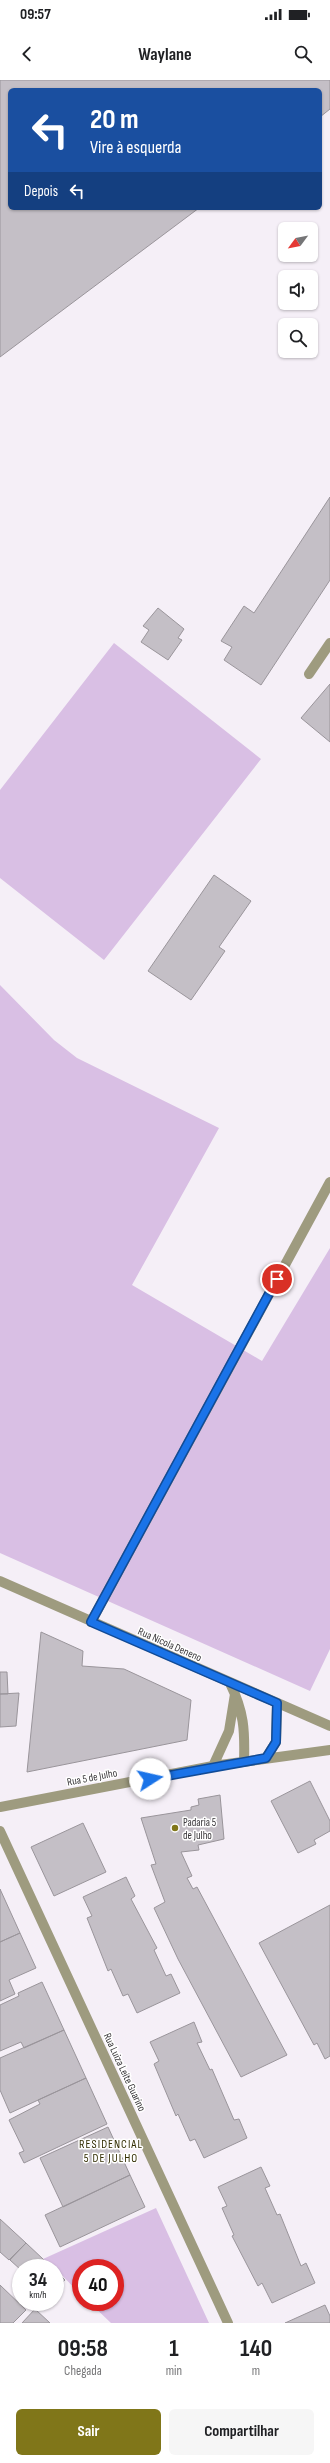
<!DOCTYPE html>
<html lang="pt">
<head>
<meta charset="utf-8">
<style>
  body { margin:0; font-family:"Sofia Sans Condensed",sans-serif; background:#f6f6f6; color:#202124; height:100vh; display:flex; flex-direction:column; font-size:15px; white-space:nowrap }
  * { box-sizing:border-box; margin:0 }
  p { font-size:13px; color:#757577 }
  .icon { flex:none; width:22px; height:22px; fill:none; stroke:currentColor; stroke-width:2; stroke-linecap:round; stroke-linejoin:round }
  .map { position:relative; height:2243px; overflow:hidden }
  .panel { display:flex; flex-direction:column; background:#fff; flex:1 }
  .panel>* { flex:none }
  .banner { position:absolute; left:8px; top:8px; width:314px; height:122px; border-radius:6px; box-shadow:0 1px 3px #0004; background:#1a4fa0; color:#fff; overflow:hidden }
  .needle { width:26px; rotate:238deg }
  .buttons { position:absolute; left:278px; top:142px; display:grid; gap:8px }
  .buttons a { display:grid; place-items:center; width:40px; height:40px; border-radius:6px; background:#fff; box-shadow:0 1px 3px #0004; font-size:20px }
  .speed { position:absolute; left:12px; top:2179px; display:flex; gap:8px; font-size:20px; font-weight:700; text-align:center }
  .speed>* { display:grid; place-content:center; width:52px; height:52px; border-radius:50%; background:#fff; box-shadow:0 1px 3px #0004; line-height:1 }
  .speed small { font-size:10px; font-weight:400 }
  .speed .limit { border:6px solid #d22; background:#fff; color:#111 }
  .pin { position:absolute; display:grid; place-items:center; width:34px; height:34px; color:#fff; margin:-17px; border:2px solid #fff; border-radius:50%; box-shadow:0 1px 4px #0007 }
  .me { position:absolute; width:44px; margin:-22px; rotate:80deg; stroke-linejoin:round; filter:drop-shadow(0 0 3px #0008) }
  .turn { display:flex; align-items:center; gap:14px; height:84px; padding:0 16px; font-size:18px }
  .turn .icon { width:52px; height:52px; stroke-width:2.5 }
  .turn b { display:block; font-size:28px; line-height:34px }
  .then { display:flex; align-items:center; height:38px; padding:0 16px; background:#0003; gap:8px; font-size:15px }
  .eta { display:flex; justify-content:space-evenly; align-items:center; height:68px; text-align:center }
  .eta b { font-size:24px; font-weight:700; line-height:28px }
  .primary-button { display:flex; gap:8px; margin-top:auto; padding:8px 16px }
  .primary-button a { flex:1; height:46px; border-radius:6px; background:#807619; color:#fff; font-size:16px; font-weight:700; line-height:46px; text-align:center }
  .primary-button a+a { background:#f6f6f6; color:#202124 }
  .status { display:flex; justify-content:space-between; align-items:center; height:28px; padding:0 20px; background:#fff; direction:ltr }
  .status svg { height:11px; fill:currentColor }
  header { display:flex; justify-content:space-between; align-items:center; height:52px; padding:0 16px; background:#fff; font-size:18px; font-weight:700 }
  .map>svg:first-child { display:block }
  .green { fill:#d9bfe4 }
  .building { fill:#c4bfc6; stroke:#9a959b }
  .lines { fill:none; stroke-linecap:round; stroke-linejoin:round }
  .minor { stroke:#9e9b7f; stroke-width:10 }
  .route-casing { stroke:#114b97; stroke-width:10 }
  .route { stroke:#1a73e8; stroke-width:7 }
  .poi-dot { fill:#807619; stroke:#fff; stroke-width:1.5 }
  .labels { text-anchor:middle; stroke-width:3; stroke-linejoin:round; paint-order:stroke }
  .street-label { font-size:11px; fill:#39373a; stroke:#fff }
  .poi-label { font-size:11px; fill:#39373a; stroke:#fff; text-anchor:start }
  .neighbourhood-label { font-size:12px; letter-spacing:1px; fill:#332e03; stroke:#fff }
</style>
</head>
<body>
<div class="status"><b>09:57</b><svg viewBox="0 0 49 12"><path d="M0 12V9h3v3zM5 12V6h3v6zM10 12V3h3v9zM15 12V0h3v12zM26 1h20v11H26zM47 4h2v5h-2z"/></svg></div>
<header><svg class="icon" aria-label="back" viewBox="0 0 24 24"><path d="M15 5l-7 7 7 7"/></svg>Waylane<svg class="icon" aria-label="search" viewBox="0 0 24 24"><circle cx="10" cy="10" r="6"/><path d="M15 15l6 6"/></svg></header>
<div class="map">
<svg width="330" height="2243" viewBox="0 0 330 2243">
  <rect width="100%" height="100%" fill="#f5eff7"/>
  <path class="green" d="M114,563L261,679L104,880L0,798V710Z
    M0,905L54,960L77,978L219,1048L132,1205L262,1281L330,1168V1569L310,1611L0,1473Z
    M156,2128L209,2243H111L89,2222H115V2188H81V2215L55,2188L43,2179Z"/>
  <path class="building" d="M0,0H330V29L320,37V10H10V128H199L0,277Z
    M330,417V500L261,605L224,580L232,567L221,561L244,526L254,533Z
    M158,528L184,549L178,558L182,560L168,580L141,562L149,550L143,546Z
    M330,604V662L301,638Z
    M214,795L251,821L219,867L225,871L191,920L148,891Z
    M41,1552L83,1571L82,1586L124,1589L191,1620L187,1660L27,1692Z
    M0,1592H7L8,1614H0Z
    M19,1613L16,1646L0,1647V1614Z
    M310,1701L330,1741V1751L314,1760L316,1764L298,1773L271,1721Z
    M220,1715L224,1759L198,1765L199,1770L181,1772L192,1796L187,1798L193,1809L197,1807L287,1975L241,1997L178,1879L154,1828L165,1822L151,1785L156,1784L141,1738L191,1730V1727L199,1725L198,1719Z
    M83,1743L106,1792L54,1816L31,1767Z
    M126,1797L135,1816L131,1819L157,1868L154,1870L166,1896L171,1894L180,1913L137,1933L128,1914L123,1916L111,1889L108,1891L87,1838L92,1836L83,1817Z
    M0,1809L20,1853L0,1862Z
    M330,1825V1976L325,1979L317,1963L314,1965L259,1863Z
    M20,1853L36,1888L9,1900L15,1914L0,1921V1862Z
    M42,1902L64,1950L24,1968L21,1962L0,1971V1925L19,1916L18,1913Z
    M194,1942L202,1962L197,1963L210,1990L212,1989L234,2040L239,2039L247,2058L204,2078L195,2059L190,2061L178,2034L176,2036L154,1984L159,1981L150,1962Z
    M64,1950L86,1998L10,2033L0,2010V1978Z
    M86,1998L107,2044L24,2083L19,2073L24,2071L9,2040L40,2024L38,2020Z
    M108,2047L130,2095L63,2127L40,2078Z
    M261,2087L270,2106L265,2108L277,2135L280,2134L301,2186L306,2183L315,2203L272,2223L262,2203L258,2206L232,2156L234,2155L222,2128L227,2126L218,2107Z
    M130,2095L145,2127L60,2167L45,2135Z
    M0,2139L26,2163L9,2180L0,2172Z
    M26,2163L43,2179L52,2188H21V2190L10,2180Z
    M55,2190L65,2200L55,2209Z
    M0,2205L26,2230L13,2243H0Z
    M325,2225L330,2236V2243H285Z
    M35,2229L50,2243H22Z"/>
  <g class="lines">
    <path class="minor" d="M309,594L330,563
      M0,1501L330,1646
      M91,1542L330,1102
      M230,1603C244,1632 245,1650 244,1682
      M266,1678L276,1662L277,1623
      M213,1686L229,1651L235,1614
      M0,1727L213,1686L330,1670
      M0,1751L228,2243"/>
  </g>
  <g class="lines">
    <defs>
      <path id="route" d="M150,1699L266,1678L276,1662L277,1623L91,1542L277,1199"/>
    </defs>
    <use href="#route" class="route-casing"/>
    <use href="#route" class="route"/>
  </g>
  <circle class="poi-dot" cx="175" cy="1748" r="4"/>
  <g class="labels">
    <g class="street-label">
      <text transform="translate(170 1564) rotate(24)" y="4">Rua Nicola Deneno</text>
      <text transform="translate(92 1697) rotate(-11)" y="4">Rua 5 de Julho</text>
      <text transform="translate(125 1992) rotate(65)" y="4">Rua Luiza Leite Guarino</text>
    </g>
    <g class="poi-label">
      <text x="183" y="1746">Padaria 5<tspan x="183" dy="13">de Julho</tspan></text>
    </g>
    <g class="neighbourhood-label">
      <text x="111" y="2068">RESIDENCIAL<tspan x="111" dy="14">5 DE JULHO</tspan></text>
    </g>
  </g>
</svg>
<div class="buttons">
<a><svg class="needle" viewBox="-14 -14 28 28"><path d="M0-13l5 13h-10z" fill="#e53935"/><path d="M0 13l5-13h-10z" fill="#757577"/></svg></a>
<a><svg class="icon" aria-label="sound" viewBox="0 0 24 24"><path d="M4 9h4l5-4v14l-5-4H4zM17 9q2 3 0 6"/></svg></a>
<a><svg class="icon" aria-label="search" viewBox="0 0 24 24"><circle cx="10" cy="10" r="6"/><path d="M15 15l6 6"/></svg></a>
</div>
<div class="speed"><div>34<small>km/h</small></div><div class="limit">40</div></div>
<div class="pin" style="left:277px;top:1199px;background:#d93025"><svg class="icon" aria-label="arrive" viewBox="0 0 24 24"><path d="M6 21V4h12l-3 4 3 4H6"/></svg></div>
<svg class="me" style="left:150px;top:1699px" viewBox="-20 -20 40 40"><circle r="19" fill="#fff"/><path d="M0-13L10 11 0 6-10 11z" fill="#1a73e8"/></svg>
<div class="banner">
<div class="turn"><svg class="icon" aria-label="left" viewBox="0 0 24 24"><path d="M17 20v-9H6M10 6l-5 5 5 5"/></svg><div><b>20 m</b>Vire à esquerda</div></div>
<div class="then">Depois<svg class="icon" aria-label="left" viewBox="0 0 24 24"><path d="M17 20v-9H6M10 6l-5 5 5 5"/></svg></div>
</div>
</div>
<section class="panel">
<div class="eta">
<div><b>09:58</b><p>Chegada</p></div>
<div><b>1</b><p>min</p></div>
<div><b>140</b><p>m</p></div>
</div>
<div class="primary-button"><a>Sair</a><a>Compartilhar</a></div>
</section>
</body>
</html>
